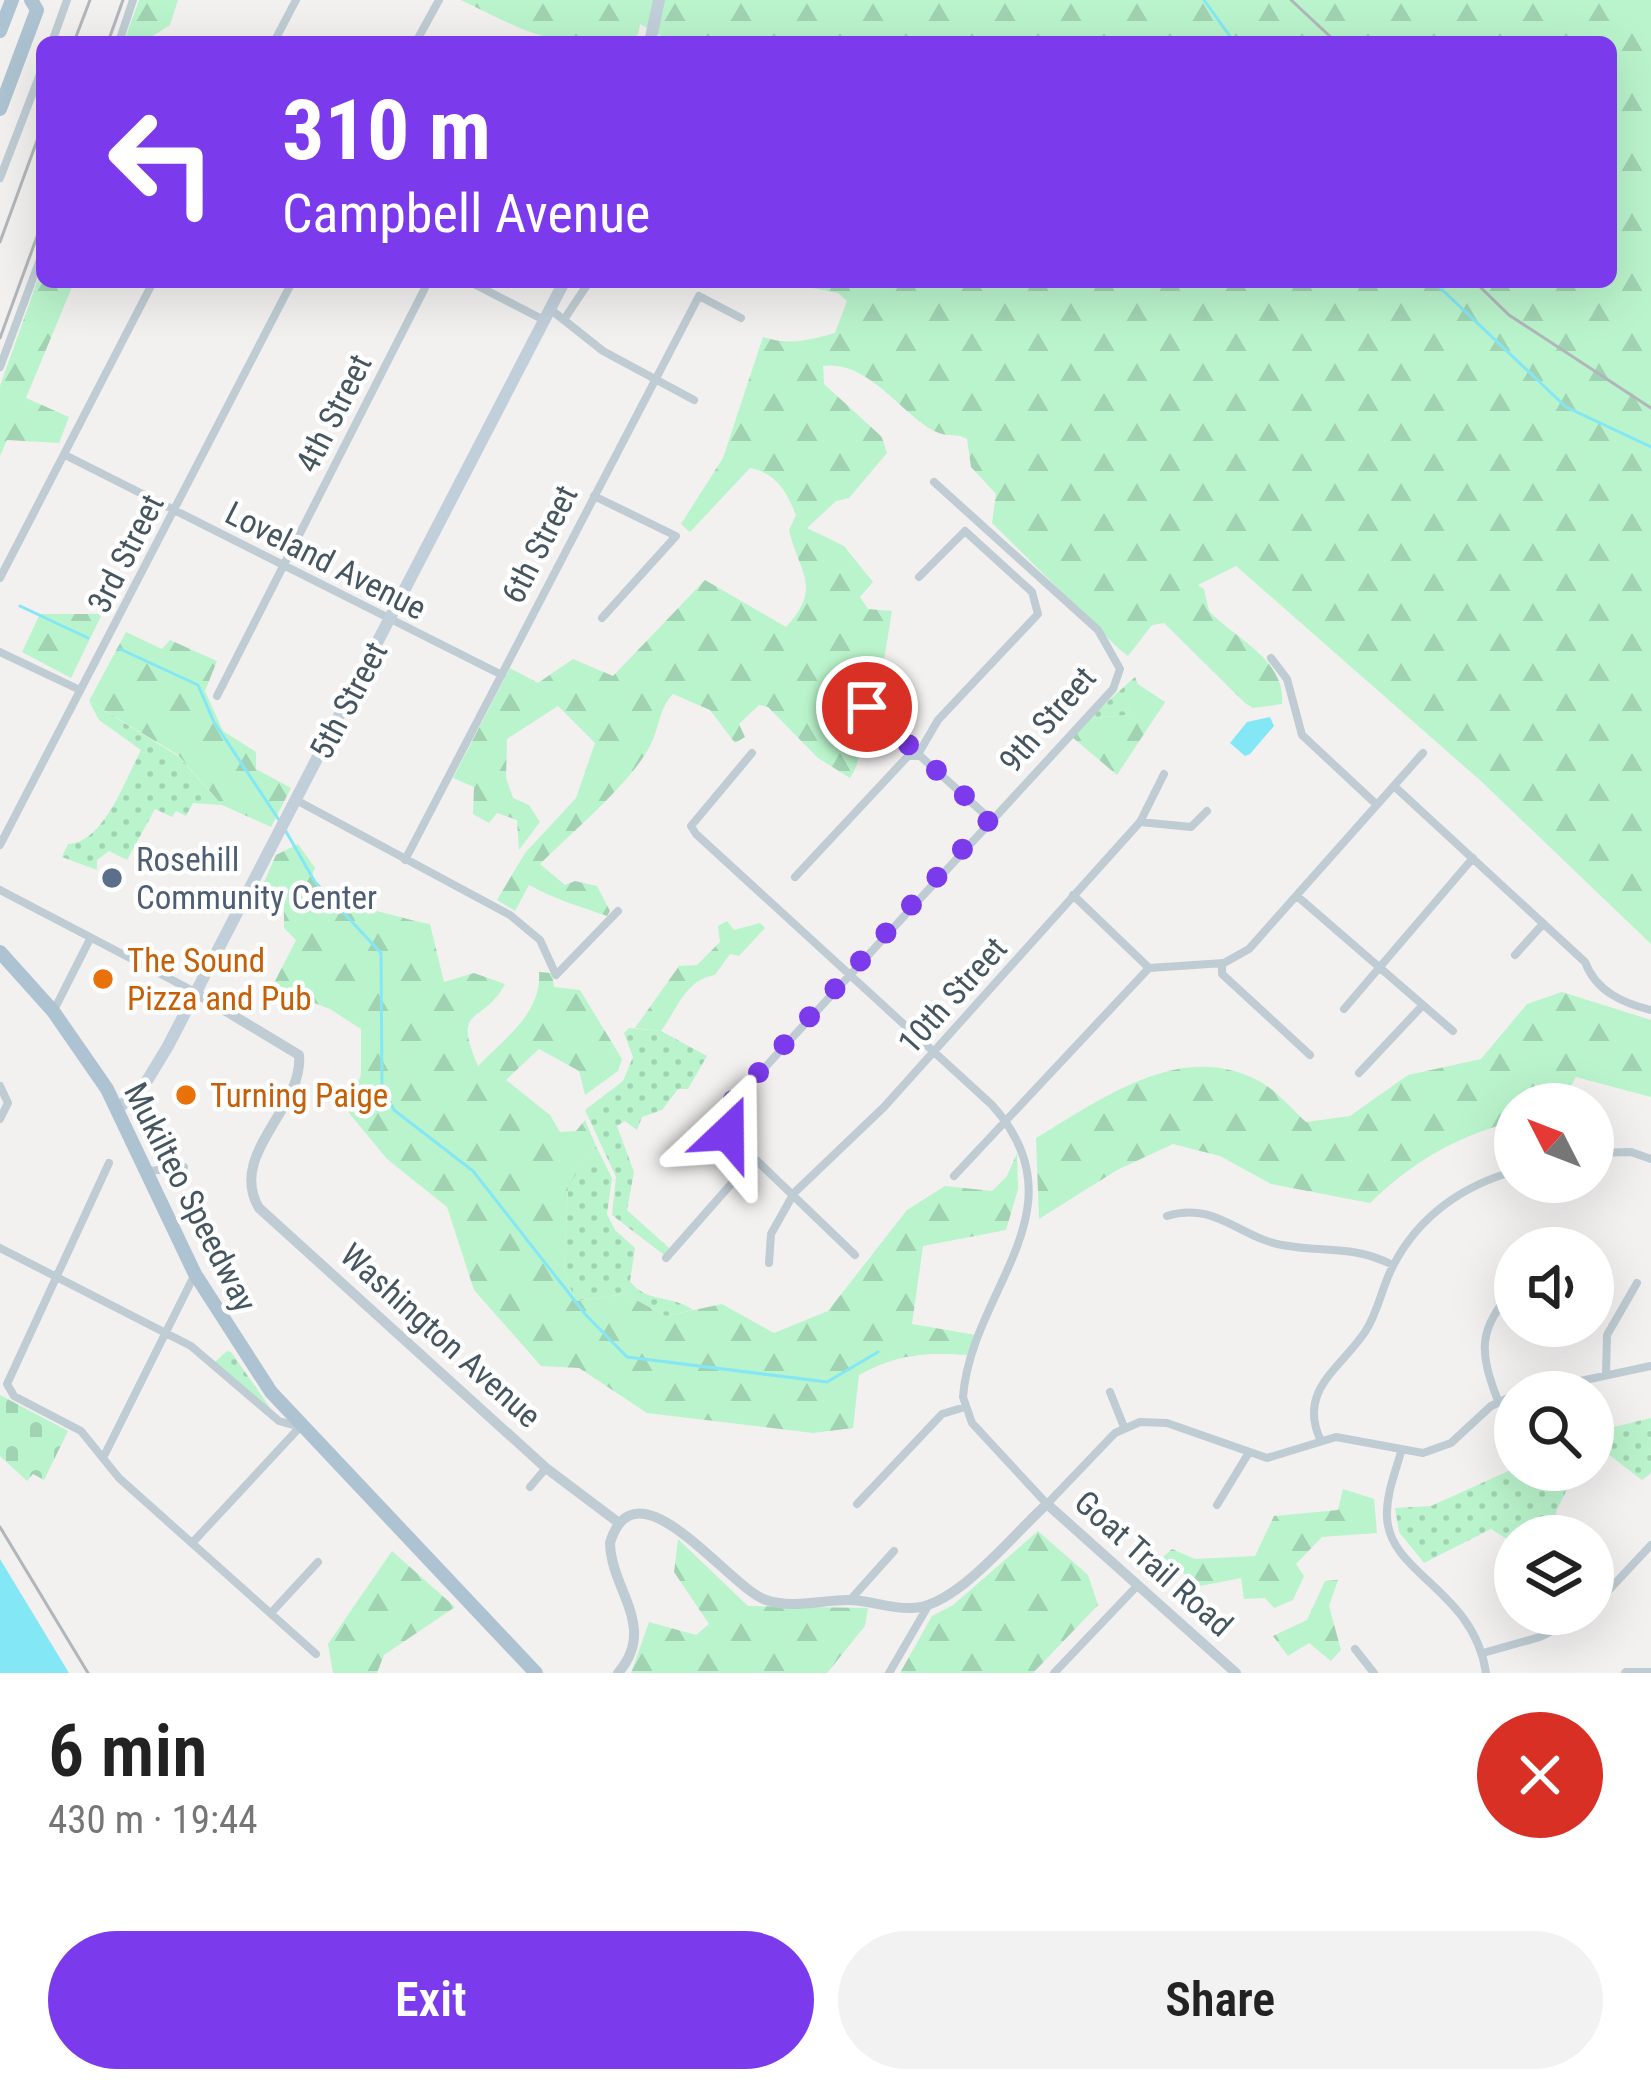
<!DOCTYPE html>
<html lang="en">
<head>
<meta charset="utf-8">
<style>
  body { margin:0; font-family:"Roboto Condensed",sans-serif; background:#f2f2f2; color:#222; height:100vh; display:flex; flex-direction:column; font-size:45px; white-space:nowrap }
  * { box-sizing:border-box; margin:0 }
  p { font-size:39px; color:#767676 }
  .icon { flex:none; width:66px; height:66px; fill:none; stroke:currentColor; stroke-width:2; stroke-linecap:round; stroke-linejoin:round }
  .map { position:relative; height:1673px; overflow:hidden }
  .panel { display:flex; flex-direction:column; background:#fff; flex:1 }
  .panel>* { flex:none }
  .top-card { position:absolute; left:36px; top:36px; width:1581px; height:252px; border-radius:18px; box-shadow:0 12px 48px #0002; background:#7c3aed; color:#fff; overflow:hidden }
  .needle { width:78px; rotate:312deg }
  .buttons { position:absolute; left:1494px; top:1083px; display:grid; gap:24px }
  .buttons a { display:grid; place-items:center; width:120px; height:120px; border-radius:50%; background:#fff; box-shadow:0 12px 48px #0002; font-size:60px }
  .pin { position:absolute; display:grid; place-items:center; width:102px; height:102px; color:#fff; margin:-51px; border:6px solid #fff; border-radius:50%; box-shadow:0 3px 12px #0007 }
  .me { position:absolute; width:132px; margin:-66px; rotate:23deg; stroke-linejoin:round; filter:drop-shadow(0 0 9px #0008) }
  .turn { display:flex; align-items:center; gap:42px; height:252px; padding:0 48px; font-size:54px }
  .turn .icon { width:156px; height:156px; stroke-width:2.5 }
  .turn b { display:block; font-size:84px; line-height:102px }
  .round { display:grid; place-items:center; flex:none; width:126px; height:126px; border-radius:63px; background:#f2f2f2 }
  .head { display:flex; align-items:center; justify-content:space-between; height:204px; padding:0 48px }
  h1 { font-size:72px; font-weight:600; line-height:90px }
  .action { display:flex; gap:24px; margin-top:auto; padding:24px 48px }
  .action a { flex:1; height:138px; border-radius:72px; background:#7c3aed; color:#fff; font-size:48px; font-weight:600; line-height:138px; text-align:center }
  .action a+a { background:#f2f2f2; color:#222 }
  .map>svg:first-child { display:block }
  .grass { fill:url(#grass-dots) }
  .forest { fill:url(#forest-firs) }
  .cemetery { fill:url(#cemetery-stones) }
  .water { fill:#83e7f5 }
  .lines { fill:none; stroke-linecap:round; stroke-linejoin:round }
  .stream { stroke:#83e7f5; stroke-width:3 }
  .minor { stroke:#bfccd3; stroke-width:8 }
  .tertiary { stroke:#bfccd3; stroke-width:10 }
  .secondary { stroke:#c1cfdb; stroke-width:12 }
  .primary { stroke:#adc3d1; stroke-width:14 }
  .rail { stroke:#b1b6bb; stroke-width:3 }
  .route { stroke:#7c3aed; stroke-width:21; stroke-dasharray:0 37.8 }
  .service-dot { fill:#5c6f8a; stroke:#fff; stroke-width:4.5 }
  .food-dot { fill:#e8710a; stroke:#fff; stroke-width:4.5 }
  .labels { text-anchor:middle; stroke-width:9; stroke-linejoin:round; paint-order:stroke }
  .street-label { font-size:33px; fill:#465660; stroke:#fff }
  .service-label { font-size:33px; fill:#4e5e75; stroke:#fff; text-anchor:start }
  .food-label { font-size:33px; fill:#c56008; stroke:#fff; text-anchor:start }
</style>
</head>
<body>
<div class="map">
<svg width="1651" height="1673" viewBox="0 0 1651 1673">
  <defs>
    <pattern id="grass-dots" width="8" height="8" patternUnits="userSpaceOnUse" patternTransform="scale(3)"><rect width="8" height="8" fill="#baf4cc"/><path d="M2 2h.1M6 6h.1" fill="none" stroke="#a1d3b2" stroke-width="1.8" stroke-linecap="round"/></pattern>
    <pattern id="forest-firs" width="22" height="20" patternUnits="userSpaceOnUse" patternTransform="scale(3)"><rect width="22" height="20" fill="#baf4cc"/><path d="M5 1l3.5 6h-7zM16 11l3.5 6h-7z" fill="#a1d3b2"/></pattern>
    <pattern id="cemetery-stones" width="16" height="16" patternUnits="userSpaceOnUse" patternTransform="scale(3)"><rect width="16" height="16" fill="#baf4cc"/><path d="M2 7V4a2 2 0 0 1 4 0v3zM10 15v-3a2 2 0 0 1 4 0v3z" fill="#a1d3b2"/></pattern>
  </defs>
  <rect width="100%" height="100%" fill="#f3f0f0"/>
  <path class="grass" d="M1135,677L1138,684L1129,693L1130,715L1089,718Z
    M89,701L178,756L222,805L193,803L186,816L176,811L172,817L155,809L127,860L109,851L97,860V870L62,857L68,844C104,843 126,778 141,750L99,720Z
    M629,1028L661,1031L707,1056L688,1089H678L662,1110L642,1117L637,1130L625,1121L617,1126L634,1172L627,1210L669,1248L664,1255L612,1215L616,1177L585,1110L623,1081L633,1057L624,1033Z
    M596,1146L612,1178L607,1214L615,1230L635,1248L630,1281C645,1303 674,1295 693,1310L666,1316L625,1294L576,1301L564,1274L568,1185Z
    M227,1351L231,1352L273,1412L215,1362Z
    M1651,1418V1473L1642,1480L1608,1454L1593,1460V1432Z
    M1515,1468L1577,1470L1557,1509L1551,1536H1515V1544L1491,1529L1424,1563L1399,1532L1395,1508L1431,1506Z"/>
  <path class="forest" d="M139,0H178L170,25L143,42H124Z
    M461,0H1651V944L1482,782L1236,566L1198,585L1204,589L1209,611C1235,639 1286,659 1282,704L1253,708L1245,703L1164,623L1152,625L1128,656L1119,649L992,523L996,494L971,467L967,439C957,433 950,437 939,433C906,421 870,359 823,366L824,384L882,437L887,453L849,498L836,501L807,528L844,546L873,582L860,597L868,609L892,611L884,660L849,668C848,705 874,742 850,778L818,758L768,707L759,705L739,724L745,737L735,743L710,710L673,694C658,710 660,727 650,746C630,784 570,834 540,864L565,885L575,881L597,886L610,911L607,916C579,906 556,900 529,885L515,911L497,900L525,853L576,798L595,743L558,706L507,739L506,778L513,798L529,805L540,822L519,850L517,820L497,813L489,823L473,814L474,787L453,778L510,668L538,683L573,659L613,676L705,580L786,627C823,587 799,573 789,530L796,515C786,491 777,474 750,468L690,532L681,524L723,458L763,337C790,346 809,340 835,333L847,301L838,293L783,282H1611V42H672L640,24L638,35C574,60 518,28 461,0Z
    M42,268V282H74L26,398L69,417L59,443L7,440L0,456V386Z
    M40,614H102L71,678L22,652Z
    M126,632L162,649L170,640L217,661L205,691L223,731L256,752V769L291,788L271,827L222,805L178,755L89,701Z
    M1138,684L1165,702L1117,775L1072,737L1089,718L1130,715L1128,693Z
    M298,844L315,868L311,877L343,908C375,907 398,918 430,924L444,982L474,973L505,984C483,1026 451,1004 478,1066C504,1039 542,1013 539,972L552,973L554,987L580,990L622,1059L618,1071L585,1095L579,1071L539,1049L506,1080L550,1115L560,1132L576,1131L585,1120L596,1146L568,1186L564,1274L576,1301L625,1294L666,1316L722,1304L774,1333L828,1311L907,1210L945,1186L992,1191L1007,1176L1017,1153L1018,1189L1006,1230L923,1246L912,1324L976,1335L967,1355C925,1352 897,1354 859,1375L853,1428L813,1433L647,1413L579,1368L541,1366L474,1290L447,1207L387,1159L349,1113L361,1074V1029L330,1009L272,987L296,940L284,928V895L261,889L276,855Z
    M727,921L734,930L760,923L765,928L739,956L730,954L715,975C685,980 678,1008 661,1031L635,1028L679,966L697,965L720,942L718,926Z
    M1562,992L1651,1020V1097L1576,1077L1561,1104H1515V1121C1455,1137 1415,1160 1370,1203L1271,1184L1220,1156L1173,1144L1117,1170L1039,1219L1036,1138C1101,1099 1180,1040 1257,1080C1275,1089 1291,1108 1306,1122L1350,1116L1408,1075L1481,1059L1527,1004Z
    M1343,1489L1374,1499L1377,1533L1322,1537L1296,1564L1304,1576L1293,1600L1274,1608L1265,1598L1244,1599L1241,1578L1200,1586L1163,1557L1172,1549L1195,1559L1255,1556L1274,1516L1338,1510Z
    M1038,1531L1088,1575L1098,1605L1033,1673H900L932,1616L953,1605Z
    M678,1539L748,1606L868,1608L865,1626L827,1673H631L649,1622L696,1635L709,1624L674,1572Z
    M392,1551L455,1607L384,1655L377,1673H333L328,1644Z
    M1338,1580L1329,1606L1341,1650L1331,1661L1309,1643L1288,1656L1273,1636L1307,1620L1325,1581Z"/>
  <path class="cemetery" d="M0,1395L68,1431L44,1480L33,1474L27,1481L0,1456Z"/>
  <path class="water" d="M1270,717L1274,726L1250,754L1245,756L1230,743L1247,722Z
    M0,1559L69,1673H0Z"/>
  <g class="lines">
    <path class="stream" d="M1204,0L1234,42
      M1434,282L1566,407L1651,447
      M20,606L88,638
      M120,649L198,685L214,722L279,820
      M284,828L315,882L381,953L382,1086L394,1110L473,1171L586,1315L627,1357L827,1382L878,1352"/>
    <path class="minor" d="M52,42L67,0
      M119,42L133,0
      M274,42L296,0
      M416,42L439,0
      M0,178L42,69
      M470,282L544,320
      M550,309L603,351L694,400
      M565,318L589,282
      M0,367L42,254
      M65,455L502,675
      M594,496L676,536L602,618
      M0,578L153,282
      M0,652L80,690
      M1271,658L1287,679L1302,735L1376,804
      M217,696L428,282
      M867,708L990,819
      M752,753L691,826L696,834L992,1105C1086,1209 971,1290 963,1397L972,1423L1047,1504L1115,1433L1140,1422L1167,1423L1267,1458L1336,1437L1423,1453L1451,1443L1491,1406L1515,1395
      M1394,786L1585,962C1596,991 1622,1003 1651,1010
      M296,800L510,915L540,940L556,975L618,911
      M1140,822L1191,827L1207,811
      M0,845L292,282
      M405,860L699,296L741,318
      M795,877L908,756H917L938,720L1038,614L1032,592L965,531L919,577
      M0,890L195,992
      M1073,895L1149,968
      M1297,896L1453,1031
      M1515,955L1542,925
      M1222,963V974L1310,1055
      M1149,968L1224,963L1249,949L1423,753
      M1344,1009L1473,858
      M54,1010L90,939
      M1359,1073L1422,1006
      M0,1086L8,1103L0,1119
      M1593,1153L1631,1152L1651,1159
      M109,1163L7,1384L14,1396L81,1431L119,1478L316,1654
      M150,1171L184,1167
      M954,1176L1149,968
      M1167,1216C1214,1201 1239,1237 1282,1245C1324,1253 1350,1244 1393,1265
      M0,1248L191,1346L279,1421L300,1427L193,1542
      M855,1255L728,1133L723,1113L1113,689L1120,669L1098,630L934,482
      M666,1258L754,1158
      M769,1263L771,1234L794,1193L884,1107L1140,822L1164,774
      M1606,1374L1607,1335L1637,1283
      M1110,1392L1124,1427
      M1529,1392L1651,1366
      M1498,1401C1479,1351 1477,1330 1515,1288
      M1321,1441C1297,1391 1339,1370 1365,1332C1379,1311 1382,1285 1394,1264C1420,1215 1464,1185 1515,1171
      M1401,1452C1395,1473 1386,1495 1387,1517C1389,1574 1474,1590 1486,1673
      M103,1458L195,1274
      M530,1487L546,1468
      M857,1504L942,1414L965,1407
      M1217,1505L1248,1454
      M851,1599L894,1551
      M1593,1607L1651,1545
      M271,1613L318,1562
      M1355,1649L1374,1673
      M1483,1653L1540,1637L1586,1614
      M889,1673L928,1606
      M1054,1673L1137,1586"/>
    <path class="tertiary" d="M196,993L299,1055C304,1108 227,1154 259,1208L546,1468L619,1523
      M618,1673C658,1627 611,1590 610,1543C636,1456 729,1588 766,1600C793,1609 821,1600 848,1600C870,1600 890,1609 912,1608C957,1607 1014,1533 1047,1504L1236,1673
      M1626,1673H1650"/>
    <path class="secondary" d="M650,42L659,0
      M118,1108L142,1089L168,1046L564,282"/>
    <path class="primary" d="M0,31L12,0
      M0,109L37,10L31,0
      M0,952L53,1011L107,1089L195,1274L271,1392L536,1673"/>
    <path class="rail" d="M1291,0L1336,42
      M74,42L90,0
      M108,42L123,0
      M0,242L42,127
      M1475,282L1509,315L1651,408
      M0,338L42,223
      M0,1527L88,1673"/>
  </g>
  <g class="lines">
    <path class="route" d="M728,1133L721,1120L729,1105L990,819L867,707"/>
  </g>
  <circle class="service-dot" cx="112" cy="878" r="12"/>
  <g class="food-dot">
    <circle cx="103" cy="979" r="12"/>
    <circle cx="186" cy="1095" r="12"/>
  </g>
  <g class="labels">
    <g class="street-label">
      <text transform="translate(333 413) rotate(-63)" y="12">4th Street</text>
      <text transform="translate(539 544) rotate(-63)" y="12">6th Street</text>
      <text transform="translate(125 553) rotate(-63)" y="12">3rd Street</text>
      <text transform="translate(326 560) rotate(27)" y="12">Loveland Avenue</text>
      <text transform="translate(348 700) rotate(-62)" y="12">5th Street</text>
      <text transform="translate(1047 719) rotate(-49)" y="12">9th Street</text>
      <text transform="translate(952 995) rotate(-48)" y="12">10th Street</text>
      <text transform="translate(191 1197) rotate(63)" y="12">Mukilteo Speedway</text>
      <text transform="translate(441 1335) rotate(42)" y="12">Washington Avenue</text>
      <text transform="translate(1154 1563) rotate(42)" y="12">Goat Trail Road</text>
    </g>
    <g class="service-label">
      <text x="136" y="871">Rosehill<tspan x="136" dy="38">Community Center</tspan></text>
    </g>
    <g class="food-label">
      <text x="127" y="972">The Sound<tspan x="127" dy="38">Pizza and Pub</tspan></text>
      <text x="210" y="1107">Turning Paige</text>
    </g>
  </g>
</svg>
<div class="buttons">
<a><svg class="needle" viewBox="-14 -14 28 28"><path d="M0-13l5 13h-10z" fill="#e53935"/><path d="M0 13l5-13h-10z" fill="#767676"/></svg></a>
<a><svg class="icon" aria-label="sound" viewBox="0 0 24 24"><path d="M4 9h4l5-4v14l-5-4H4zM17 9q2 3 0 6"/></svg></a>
<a><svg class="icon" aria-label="search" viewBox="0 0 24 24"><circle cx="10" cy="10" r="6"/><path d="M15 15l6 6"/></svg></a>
<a><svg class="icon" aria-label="layers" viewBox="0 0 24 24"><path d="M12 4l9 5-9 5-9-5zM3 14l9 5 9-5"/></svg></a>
</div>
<div class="pin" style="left:867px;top:707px;background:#d93025"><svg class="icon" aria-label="arrive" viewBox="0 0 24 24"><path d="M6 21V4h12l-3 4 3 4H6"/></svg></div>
<svg class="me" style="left:728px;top:1133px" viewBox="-20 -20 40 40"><path d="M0-17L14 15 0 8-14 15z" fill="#7c3aed" stroke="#fff" stroke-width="4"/></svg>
<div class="top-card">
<div class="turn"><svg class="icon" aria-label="left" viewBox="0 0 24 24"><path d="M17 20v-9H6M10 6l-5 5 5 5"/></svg><div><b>310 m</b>Campbell Avenue</div></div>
</div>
</div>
<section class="panel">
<div class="head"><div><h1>6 min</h1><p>430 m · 19:44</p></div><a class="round" style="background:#d93025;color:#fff"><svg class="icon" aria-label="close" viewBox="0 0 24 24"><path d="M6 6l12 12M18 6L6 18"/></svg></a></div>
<div class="action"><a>Exit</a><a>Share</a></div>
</section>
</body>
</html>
